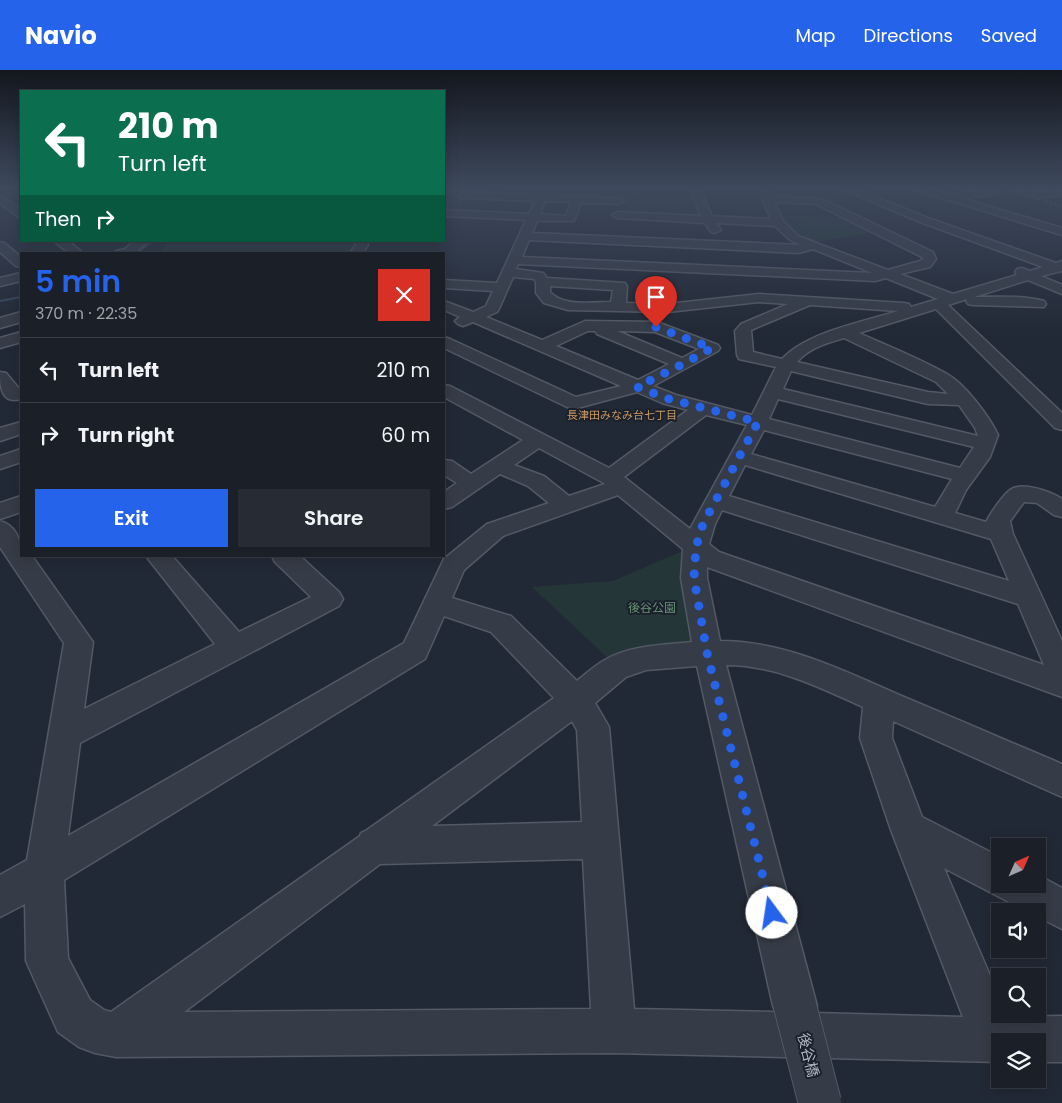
<!DOCTYPE html>
<html lang="en">
<head>
<meta charset="utf-8">
<style>
  body { margin:0; font-family:Poppins,"Noto Sans JP",sans-serif; background:#272c34; color:#f1f3f6; height:100vh; display:flex; flex-direction:column; font-size:19px; white-space:nowrap }
  * { box-sizing:border-box; margin:0 }
  p { font-size:16px; color:#9fa2a8 }
  .icon { flex:none; width:28px; height:28px; fill:none; stroke:currentColor; stroke-width:2; stroke-linecap:round; stroke-linejoin:round }
  .map { position:relative; flex:1; overflow:hidden }
  .details { position:absolute; left:20px; top:182px; width:425px; height:305px; display:flex; flex-direction:column; background:#1a1f28; border-radius:0px; box-shadow:0 2px 12px #0003,0 0 0 1px #383d45 }
  .details>* { flex:none }
  .hud { position:absolute; left:20px; top:20px; width:425px; height:152px; border-radius:0px; box-shadow:0 2px 12px #0003,0 0 0 1px #383d45; background:#0b6e4f; color:#fff; overflow:hidden }
  .needle { width:32px; rotate:45deg }
  .buttons { position:absolute; left:991px; top:768px; display:grid; gap:10px }
  .buttons a { display:grid; place-items:center; width:55px; height:55px; border-radius:0px; background:#1a1f28; box-shadow:0 2px 12px #0003,0 0 0 1px #383d45; font-size:25px }
  .pin { position:absolute; display:grid; place-items:center; width:42px; height:42px; color:#fff; margin:-51px -21px; border-radius:50% 50% 50% 0; rotate:-45deg; box-shadow:0 0 5px #0007 }
  .pin .icon { rotate:45deg }
  .me { position:absolute; width:55px; margin:-28px; rotate:346deg; stroke-linejoin:round; filter:drop-shadow(0 0 4px #0008) }
  .turn { display:flex; align-items:center; gap:18px; height:105px; padding:0 15px; font-size:22px }
  .turn .icon { width:65px; height:65px; stroke-width:2.5 }
  .turn b { display:block; font-size:35px; line-height:42px }
  .then { display:flex; align-items:center; height:48px; padding:0 15px; background:#0003; gap:10px; font-size:19px }
  .round { display:grid; place-items:center; flex:none; width:52px; height:52px; border-radius:0px; background:#272c34 }
  .headline { display:flex; align-items:center; justify-content:space-between; height:85px; padding:0 15px }
  h1 { font-size:30px; font-weight:600; line-height:38px; color:#2563eb }
  .button { display:flex; gap:10px; margin-top:auto; padding:10px 15px }
  .button a { flex:1; height:58px; border-radius:0px; background:#2563eb; color:#fff; font-size:20px; font-weight:600; line-height:58px; text-align:center }
  .button a+a { background:#272c34; color:#f1f3f6 }
  ul { padding:0; list-style:none }
  li { display:flex; align-items:center; gap:15px; height:65px; padding:0 15px; border-top:1px solid #383d45 }
  li div { flex:1 }
  li b { display:block; font-size:19px }
  li em { font-style:normal }
  header { display:flex; align-items:center; gap:30px; box-sizing:border-box; height:70px; padding:0 25px; background:#2563eb; color:#fff }
  header strong { font-size:24px }
  nav { display:flex; gap:28px; margin-inline-start:auto; font-size:18px }
  .map>svg:first-child { display:block }
  .green { fill:#253638 }
  .lines { fill:none; stroke-linecap:round; stroke-linejoin:round }
  .stream { fill:#39465f; fill-rule:evenodd }
  .minor-casing { stroke:#535965; stroke-width:3 }
  .minor { fill:#363c47; fill-rule:evenodd }
  .rail { stroke:#585f6e; stroke-width:2; stroke-dasharray:2 2; stroke-linecap:butt }
  .minor-bridge-casing { stroke:#535965; stroke-width:44; stroke-linecap:butt }
  .minor-bridge { stroke:#363c47; stroke-width:42 }
  .route { stroke:#2563eb; stroke-width:9; stroke-dasharray:0 16.2 }
  .labels { text-anchor:middle; stroke-width:4; stroke-linejoin:round; paint-order:stroke }
  .far-neighbourhood-label { font-size:11px; fill:#ca9864; stroke:#1b212c }
  .park-label { font-size:12px; fill:#699276; stroke:#1b212c }
  .near-street-label { font-size:15px; fill:#b0b6c3; stroke:#1b212c }
</style>
</head>
<body>
<header>
<strong>Navio</strong>
<nav><a>Map</a><a>Directions</a><a>Saved</a></nav>
</header>
<div class="map">
<svg width="1062" height="1033" viewBox="0 0 1062 1033">
  <rect width="100%" height="100%" fill="#222936"/>
  <path class="green" d="M444,117H447L449,122L470,127L456,142H444Z
    M625,123L694,126L705,148L622,144Z
    M781,145L843,147L873,162L815,172L790,160Z
    M171,171H353L355,176L347,184H157Z
    M687,479L697,574L639,578L609,589L532,517L613,511Z"/>
  <g class="lines">
    <path class="stream" d="M152,171H155L137,184H134Z
      M21,226V228L0,232V230Z"/>
    <defs>
      <path id="minor" d="M446,117H456L464,122L619,128L624,131L619,134L581,133L574,151H537L532,163L801,175L790,170L775,156L716,153L721,160L715,163L711,162L705,153L617,148L612,145L617,142L701,146L689,117H699L712,146L771,149L757,117H767L771,126L822,129L933,182L936,189L930,197L900,204L953,224L1017,205L1015,202L1017,199L1022,198L1030,201L1043,197L920,152L838,117H851L928,148L1056,193L1062,191V201L1041,206L1062,215V224L1028,210L974,227C997,227 1022,225 1044,231L1046,234L1044,237L973,235L968,234L966,231L967,229L948,235L1062,343V360L1055,358L936,239L859,263C888,276 919,288 947,304C965,314 989,346 998,365L990,387L966,420L955,443L986,452C990,444 1003,425 1010,420C1021,411 1052,422 1062,429V447L1054,445L1037,433L1024,432L1010,451L1013,464L1062,571V627L707,497V508L720,571C786,571 846,602 904,627C957,649 1009,672 1062,694V727L893,651L892,668L922,747L1000,787V814H1038V805L1062,818V859L1038,847V841H1026L944,798L1000,929V944H1006L1008,947L1062,946V992H1038V971H1000V992L614,983L116,987L95,983L79,977L58,962L26,891L25,834L0,847V805L27,790L64,573L0,477V451C17,456 21,471 21,486H32L93,572L84,639L215,574L146,486H172L239,562L311,527L275,492L272,486H300L339,522L343,529L339,536L80,673L68,766L404,573L444,489L487,454L549,433L528,416L500,404L452,437L444,439V422L457,413L444,405V390L452,391L471,404L523,370L444,327V315L450,316L609,398L688,340L662,333L637,322L574,339L567,337L444,278V267L450,269L576,327L621,316L473,252L463,256L458,254L455,251L460,247L444,240V231L473,242L486,236L493,221L444,218V210L497,213L526,150L444,146V140L529,144L535,131L462,128L450,123ZM545,131L571,132L566,146L540,144ZM774,132L816,134L924,188L920,191L888,200L798,166L783,151ZM529,170L799,183L813,179L872,203L522,187ZM518,194L875,211L886,208L938,229L911,237L909,234L904,233L759,224L668,234L626,233L627,216L625,213L547,208L543,203L516,199ZM513,207L534,209L536,212V223L544,233L568,240L668,242L759,232L788,234L741,254L735,261L737,285L739,289L776,297L752,345L676,325L653,316L718,281L720,278L718,275L657,252L585,251L542,270L486,247L497,242L499,239ZM550,216L613,220L611,232C593,232 563,237 550,222ZM810,235L898,241C863,252 807,262 782,289L753,282L751,260ZM588,261H595L597,264L669,294L638,310L556,276ZM617,261L655,262L699,279L682,288ZM844,268L936,312L948,324L928,322L797,292C809,278 827,273 844,268ZM791,301L928,334L959,335L975,358L978,366L783,319ZM778,329L974,377L960,398L769,349ZM706,345L747,355L690,459L624,407ZM764,360L952,409L935,437L751,384ZM539,378L602,412L605,414L569,426L544,406L514,395ZM745,395L991,469L1009,511L729,426ZM618,425L683,479L681,508L692,572C664,575 630,575 605,590C595,595 586,604 577,611L511,546L452,528L464,500L503,466ZM722,440L1018,534L1044,595L719,482L709,474L715,454ZM444,546L491,562L554,628L367,760L361,763L360,766L111,942L104,940L90,930L68,888L64,810L425,589ZM726,595C775,595 819,617 863,637L860,668L891,760L963,947L814,943L817,936ZM697,596L773,936L776,942L634,939L609,657L595,633L626,607L646,600ZM572,651L577,660L582,752L432,756ZM583,789L591,939L184,942L380,794Z
        M910,117H924L952,125L979,120L972,117L997,119V123L964,129L1062,158V165L912,119Z
        M1008,117H1023L1041,122L1062,118V124L1041,128Z
        M0,125L21,139V147L17,146L0,133Z
        M54,171H68L84,184H70Z
        M131,171H145L146,173L134,184H114L116,181L125,179L132,173Z
        M355,171H367L368,175L362,184H349L356,175Z
        M0,172L4,173L21,187V197L16,196L0,182Z
        M21,203V211L0,216V208Z
        M21,242V252L0,258V248Z
        M21,262V272L0,278V268Z
        M0,302L6,303L21,321V329C1,334 0,317 0,302Z
        M21,352V364L0,371V358Z
        M21,379V392L0,399V386Z
        M21,426V442L0,449V433Z"/>
    </defs>
    <use href="#minor" class="minor-casing"/>
    <use href="#minor" class="minor"/>
    <path class="rail" d="M992,117L1062,136"/>
    <defs>
      <path id="minor-bridge" d="M795,936L820,1033"/>
    </defs>
    <use href="#minor-bridge" class="minor-bridge-casing"/>
    <use href="#minor-bridge" class="minor-bridge"/>
  </g>
  <linearGradient id="sky" x2="0" y2="1"><stop stop-color="#13171e"/><stop offset="0.45" stop-color="#3e495d"/><stop offset="1" stop-color="#3e495d" stop-opacity="0"/></linearGradient>
  <rect width="1062" height="261" fill="url(#sky)"/>
  <g class="lines">
    <path class="route" d="M656,257L712,278L683,294L637,317L669,329L758,352L703,454L696,477L694,508L707,583L772,843"/>
  </g>
  <g class="labels">
    <g class="far-neighbourhood-label">
      <text x="622" y="349">長津田みなみ台七丁目</text>
    </g>
    <g class="park-label">
      <text x="652" y="542">後谷公園</text>
    </g>
    <g class="near-street-label">
      <text transform="translate(808 985) rotate(76)" y="5">後谷橋</text>
    </g>
  </g>
</svg>
<div class="buttons">
<a><svg class="needle" viewBox="-14 -14 28 28"><path d="M0-13l5 13h-10z" fill="#e53935"/><path d="M0 13l5-13h-10z" fill="#9fa2a8"/></svg></a>
<a><svg class="icon" aria-label="sound" viewBox="0 0 24 24"><path d="M4 9h4l5-4v14l-5-4H4zM17 9q2 3 0 6"/></svg></a>
<a><svg class="icon" aria-label="search" viewBox="0 0 24 24"><circle cx="10" cy="10" r="6"/><path d="M15 15l6 6"/></svg></a>
<a><svg class="icon" aria-label="layers" viewBox="0 0 24 24"><path d="M12 4l9 5-9 5-9-5zM3 14l9 5 9-5"/></svg></a>
</div>
<div class="pin" style="left:656px;top:257px;background:#d93025"><svg class="icon" aria-label="arrive" viewBox="0 0 24 24"><path d="M6 21V4h12l-3 4 3 4H6"/></svg></div>
<svg class="me" style="left:772px;top:843px" viewBox="-20 -20 40 40"><circle r="19" fill="#fff"/><path d="M0-13L10 11 0 6-10 11z" fill="#2563eb"/></svg>
<div class="hud">
<div class="turn"><svg class="icon" aria-label="left" viewBox="0 0 24 24"><path d="M17 20v-9H6M10 6l-5 5 5 5"/></svg><div><b>210 m</b>Turn left</div></div>
<div class="then">Then<svg class="icon" aria-label="right" viewBox="0 0 24 24"><path d="M7 20v-9h11M14 6l5 5-5 5"/></svg></div>
</div>
<section class="details">
<div class="headline"><div><h1>5 min</h1><p>370 m · 22:35</p></div><a class="round" style="background:#d93025;color:#fff"><svg class="icon" aria-label="close" viewBox="0 0 24 24"><path d="M6 6l12 12M18 6L6 18"/></svg></a></div>
<ul>
<li><svg class="icon" aria-label="left" viewBox="0 0 24 24"><path d="M17 20v-9H6M10 6l-5 5 5 5"/></svg><div><b>Turn left</b></div><em>210 m</em></li>
<li><svg class="icon" aria-label="right" viewBox="0 0 24 24"><path d="M7 20v-9h11M14 6l5 5-5 5"/></svg><div><b>Turn right</b></div><em>60 m</em></li>
</ul>
<div class="button"><a>Exit</a><a>Share</a></div>
</section>
</div>
</body>
</html>
